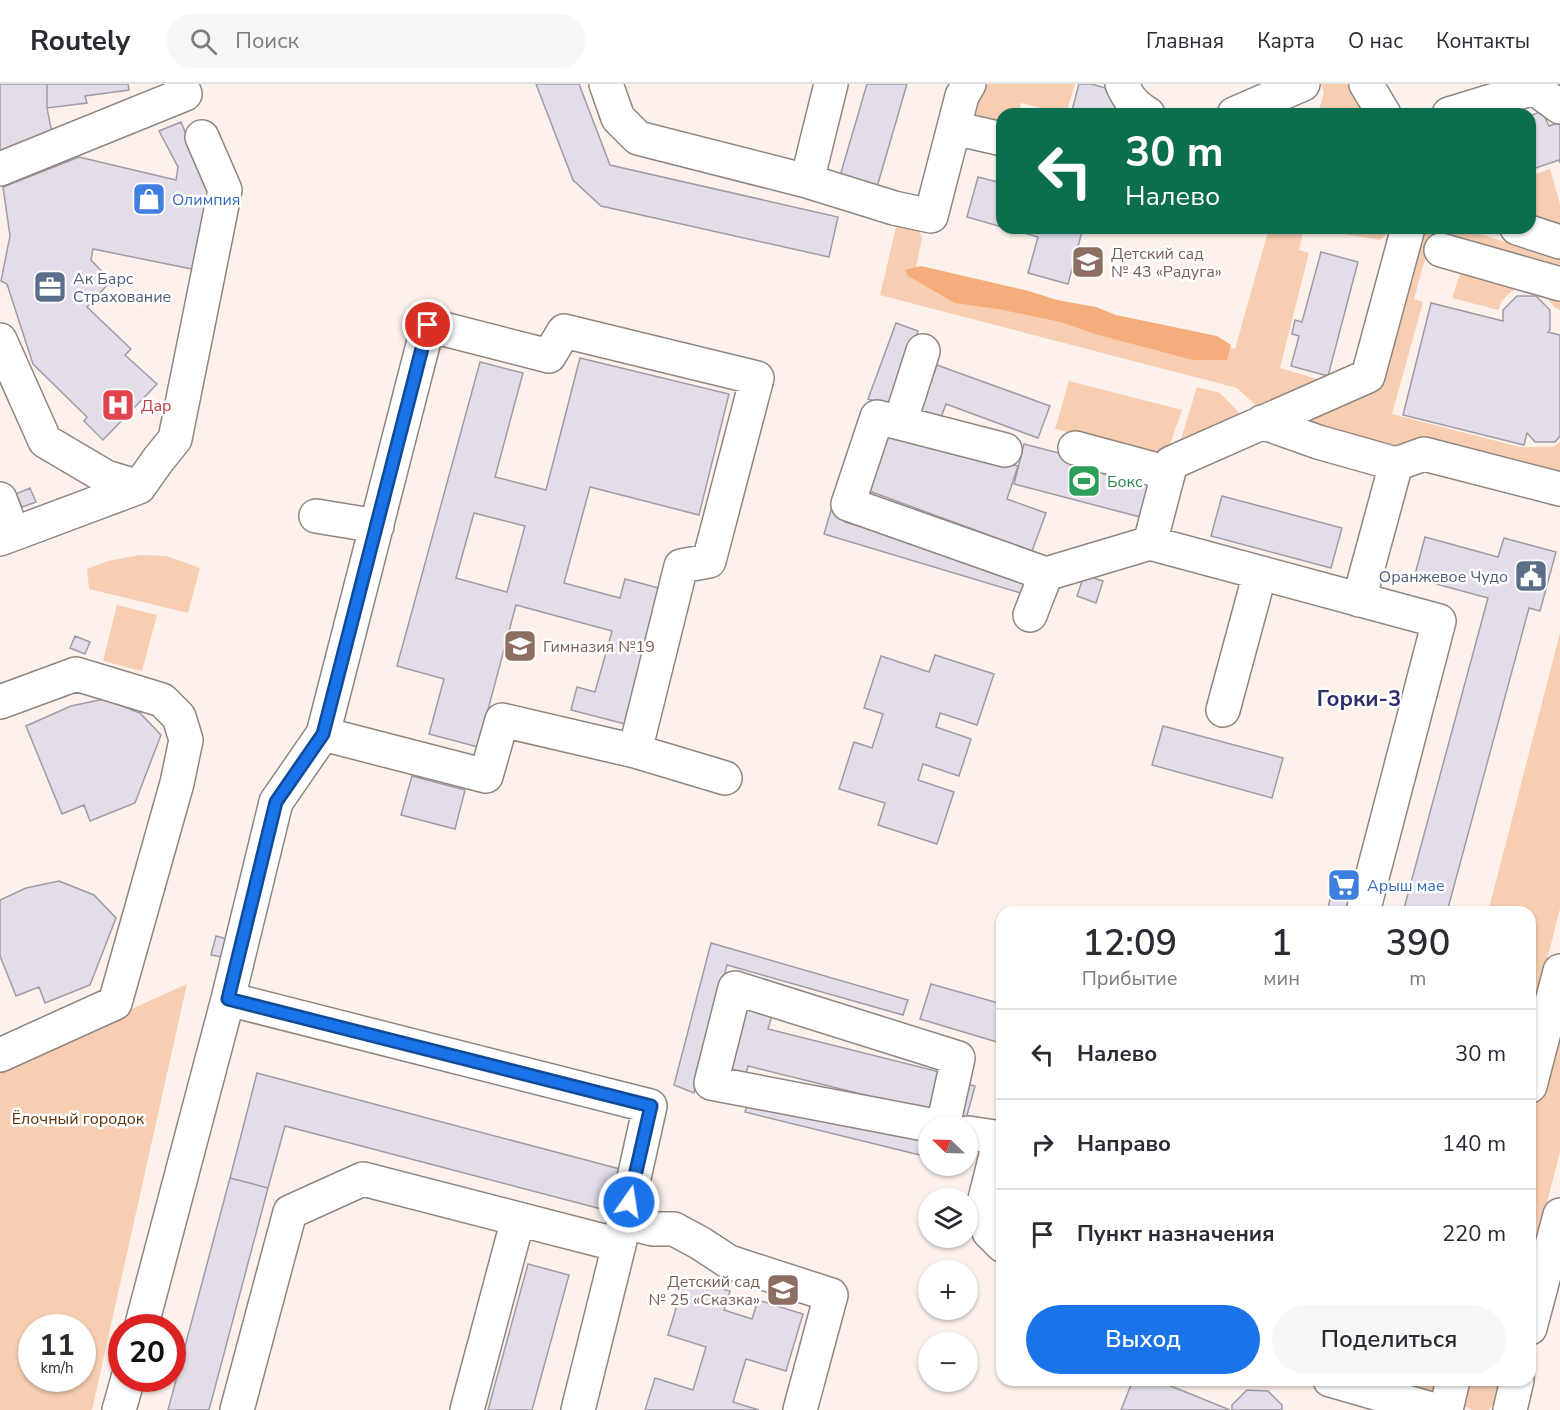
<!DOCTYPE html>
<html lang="ru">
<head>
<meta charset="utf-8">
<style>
  body { margin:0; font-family:"Nunito Sans",sans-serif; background:#f7f7f7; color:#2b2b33; height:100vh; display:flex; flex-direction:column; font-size:22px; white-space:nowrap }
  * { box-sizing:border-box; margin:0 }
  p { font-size:20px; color:#7c7c81 }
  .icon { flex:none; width:33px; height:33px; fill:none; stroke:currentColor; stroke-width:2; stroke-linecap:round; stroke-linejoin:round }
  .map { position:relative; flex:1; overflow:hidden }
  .sheet { position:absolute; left:996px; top:822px; width:540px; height:480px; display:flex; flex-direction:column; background:#fff; border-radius:18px; box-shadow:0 2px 4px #0004 }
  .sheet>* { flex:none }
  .guide { position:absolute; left:996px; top:24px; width:540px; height:126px; border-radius:18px; box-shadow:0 2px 4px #0004; background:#0b6e4f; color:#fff; overflow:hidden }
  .needle { width:39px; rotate:293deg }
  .controls { position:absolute; left:918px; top:1032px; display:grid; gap:12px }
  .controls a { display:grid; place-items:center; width:60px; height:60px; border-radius:50%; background:#fff; box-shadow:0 2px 4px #0004; font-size:30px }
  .speed { position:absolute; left:18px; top:1230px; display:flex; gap:12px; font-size:30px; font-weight:700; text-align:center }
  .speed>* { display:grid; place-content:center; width:78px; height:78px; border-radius:50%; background:#fff; box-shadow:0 2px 4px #0004; line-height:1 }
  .speed small { font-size:15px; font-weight:400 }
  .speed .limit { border:9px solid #d22; background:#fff; color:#111 }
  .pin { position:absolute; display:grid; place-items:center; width:51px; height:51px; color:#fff; margin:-26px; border:3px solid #fff; border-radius:50%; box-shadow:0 2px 6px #0007 }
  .me { position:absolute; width:66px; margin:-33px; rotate:13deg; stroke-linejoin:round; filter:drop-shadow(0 0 4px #0008) }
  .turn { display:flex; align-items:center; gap:21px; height:126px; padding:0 30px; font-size:27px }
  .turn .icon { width:78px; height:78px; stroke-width:2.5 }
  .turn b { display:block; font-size:42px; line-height:51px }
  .eta { display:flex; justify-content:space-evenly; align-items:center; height:102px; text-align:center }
  .eta b { font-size:36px; font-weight:600; line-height:42px }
  .cta { display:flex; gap:12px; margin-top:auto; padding:12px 30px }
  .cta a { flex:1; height:69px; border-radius:36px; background:#1a73e8; color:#fff; font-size:24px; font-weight:600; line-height:69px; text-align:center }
  .cta a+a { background:#f7f7f7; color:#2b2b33 }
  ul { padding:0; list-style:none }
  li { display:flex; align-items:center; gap:18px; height:90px; padding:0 30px; border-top:2px solid #e1e1e2 }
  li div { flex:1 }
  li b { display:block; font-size:22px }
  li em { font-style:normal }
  header { display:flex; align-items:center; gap:36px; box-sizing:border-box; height:84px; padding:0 30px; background:#fff; border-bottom:2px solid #e1e1e2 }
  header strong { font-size:28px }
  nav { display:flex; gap:33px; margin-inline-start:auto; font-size:21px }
  .search { width:420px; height:54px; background:#f7f7f7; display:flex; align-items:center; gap:15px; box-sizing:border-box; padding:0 21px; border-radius:33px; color:#7c7c81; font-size:22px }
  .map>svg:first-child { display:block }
  .green { fill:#f7ceb1; fill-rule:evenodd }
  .forest { fill:#f5ae7b }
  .building { fill:#e2dde8; stroke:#a09ba6; stroke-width:1.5; fill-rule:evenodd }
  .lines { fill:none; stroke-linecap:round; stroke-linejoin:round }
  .minor-casing { stroke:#908680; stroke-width:36 }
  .major-casing { stroke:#908680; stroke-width:36 }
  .minor { stroke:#fff; stroke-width:33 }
  .major { stroke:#fff; stroke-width:33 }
  .route-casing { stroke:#114b97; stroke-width:15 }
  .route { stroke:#1a73e8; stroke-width:10 }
  .labels { text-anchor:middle; stroke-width:5; stroke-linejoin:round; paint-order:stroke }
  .shop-label { font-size:16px; fill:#366cbe; stroke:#fff; text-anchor:start }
  .education-label { font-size:16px; fill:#785e54; stroke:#fff; text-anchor:start }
  .service-label { font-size:16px; fill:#4e5e75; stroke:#fff; text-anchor:start }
  .health-label { font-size:16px; fill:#be3a42; stroke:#fff; text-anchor:start }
  .leisure-label { font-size:16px; fill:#27864d; stroke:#fff; text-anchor:start }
  .park-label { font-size:16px; fill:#5e3109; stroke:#fff }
  .district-label { font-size:22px; font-weight:bold; fill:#2d2f69; stroke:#fff }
</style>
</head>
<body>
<header>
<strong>Routely</strong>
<div class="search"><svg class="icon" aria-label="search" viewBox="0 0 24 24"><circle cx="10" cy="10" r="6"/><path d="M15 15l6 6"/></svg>Поиск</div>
<nav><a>Главная</a><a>Карта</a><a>О нас</a><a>Контакты</a></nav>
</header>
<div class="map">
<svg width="1560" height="1326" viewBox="0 0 1560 1326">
  <rect width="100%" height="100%" fill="#fdf2eb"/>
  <path class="green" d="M978,0H1075L1066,30L1021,19L1019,30H1002V42L967,40Z
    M1321,0H1356L1375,30H1318L1324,8Z
    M1550,85L1560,120V144L1530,136V92Z
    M898,135L918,142L922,154L916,184L1235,265L1269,144H1304L1299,166L1309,169L1280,284L1324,297L1264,329L1237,304L880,211Z
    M1308,144H1387L1385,151L1380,156Z
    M1418,144H1459L1560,174V194L1430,158L1414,215L1423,218L1392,330L1520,363H1553L1560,358V400L1402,359L1376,367L1278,338L1365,305Z
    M1464,178L1560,205V226L1555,224L1543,209L1526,201C1511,206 1503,212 1498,226L1452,214Z
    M1069,297L1182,326L1166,372L1055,345Z
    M1197,303L1220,309L1248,338L1177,368Z
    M140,471L167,472L200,484L188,529L89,505L87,485L108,477Z
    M117,521L157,531L142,587L103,577Z
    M1560,549V825L1530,942V828H1488Z
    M187,900L92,1326H0V984ZM32,1244H82V1294H32Z
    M1560,924V1068L1530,1184V1040Z
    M1389,1296H1436L1433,1306L1424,1314Z
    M1464,1296H1501L1495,1318L1489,1326H1472L1464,1322L1460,1313Z"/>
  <path class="forest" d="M921,182L1029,207L1057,216L1096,223L1116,231L1217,252L1231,261L1227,276H1193L1095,250L1061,238L998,225L955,219L908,192L905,186Z"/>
  <path class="building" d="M0,0H47V24L54,59L0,73Z
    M47,0H128L129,6L85,12L87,19L47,24Z
    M536,0H579L610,81L838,133L829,173L601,122L573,96Z
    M867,0H907L877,103L840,92Z
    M1079,0H1091L1120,8L1114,30H1071Z
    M1542,27L1549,42L1560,38V79L1559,76L1530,86V32Z
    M181,38L210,108L192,185L93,165L91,176L111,197L87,223L131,265L125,271L157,300L103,356L84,337L87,333L33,280L7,200L1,197L10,152L3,103L79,73L176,96L178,83L159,47Z
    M978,93L1002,99V143L967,133Z
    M1006,144H1083L1068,200L1028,189L1038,153Z
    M1321,168L1358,178L1328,292L1291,282L1299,252L1292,250L1295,236L1302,238Z
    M1517,212H1536L1550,226V246L1548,248L1560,251V352L1555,358H1535L1527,349L1524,361L1403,331L1431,219L1503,237V226Z
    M896,239L918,247L891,323L868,315Z
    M580,274L729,310L699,431L590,403L564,499L620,514L625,495L666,506L629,641L571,626L577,603L595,608L612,547L516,521L478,663L429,650L444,595L397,582L480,278L523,289L495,393L546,406ZM474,429L525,442L507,508L456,494Z
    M937,281L1050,322L1038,354L946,320L940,336L919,329Z
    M885,341L1018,382L1007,415L1046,429L1032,467L861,404Z
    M1024,360L1155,394L1144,434L1014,400Z
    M30,404L36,418L22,423L16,410Z
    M1222,412L1342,444L1331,484L1211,452Z
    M832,423L849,430L845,438L1029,492L1024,510L824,450Z
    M1425,453L1498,473L1504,454L1556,468L1540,527L1529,524L1447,828H1403L1488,514L1414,494Z
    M1084,491L1103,497L1096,519L1077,512Z
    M75,552L90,558L85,570L70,564Z
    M935,571L994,590L977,641L940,629L936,643L971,655L959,692L923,680L918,696L954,708L937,760L878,741L885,719L839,705L854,658L872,664L883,630L864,624L881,572L929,588Z
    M104,615L140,629L161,651L135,719L90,737L84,721L62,730L26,642L71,622Z
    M1163,642L1283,674L1272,714L1152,681Z
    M412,692L465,706L455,745L401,731Z
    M1336,789L1359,794L1351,828H1327Z
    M59,797L94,811L116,834L90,901L45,919L39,903L16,912L0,872V816L26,804Z
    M216,852L231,856L226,874L211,871Z
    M711,859L908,916L903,931L727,881L694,1009L674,1001Z
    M931,900L1002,920V942L997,958L920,935Z
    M744,916L774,924L768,945L944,989L934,1028L748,982L744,996L723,991Z
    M257,989L620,1085L609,1127L285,1042L268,1104L230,1094Z
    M962,999L975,1002L966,1035L953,1032Z
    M750,1010L928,1054V1073L745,1028Z
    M230,1094L268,1104L209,1326H168Z
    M528,1180L569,1191L532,1326H488Z
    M685,1194L730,1207L724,1226L752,1235L758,1216L803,1230L786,1287L746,1275L733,1318L759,1326H645L655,1294L693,1306L706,1263L668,1251Z
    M1133,1296H1156L1230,1326H1121Z
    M1247,1306L1268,1307L1282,1321V1326H1232V1321Z"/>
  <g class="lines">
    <defs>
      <path id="minor" d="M606,0L618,34L638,54L807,97L894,124L931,132L962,12L969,0
        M1122,0C1128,14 1134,22 1148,30
        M1366,0L1384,30
        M1234,30L1303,0
        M1449,30L1534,4L1560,23
        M954,44L1002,55
        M0,85L185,10L181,0
        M807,97L831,0
        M1517,144L1560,158
        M1441,166L1560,200
        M0,256L45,357L106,393L139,403L158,376L175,355L225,106L202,53
        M1262,338L1318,358L1396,380L1359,516
        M900,339L923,267
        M1075,364L1168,389
        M1005,366L877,333L848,420L1046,490
        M1396,380L1424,370L1560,405
        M0,415L13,450
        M316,432L377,442
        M0,455L139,403
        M1150,459L1171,379L1368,292L1408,144
        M1030,531L1046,490L1150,459L1439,537L1363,828
        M0,618L76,590L162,616L179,633L186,656L177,699L115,919L0,971
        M1223,626L1260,489
        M323,650L486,692L502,636L635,667L725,694
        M228,915L650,1022L619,1161L578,1326
        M935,1042L711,999L735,904L958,974L943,1042
        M968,1049L1002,1054
        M1000,1055L983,1123L989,1148L1002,1161
        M625,1138L653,1145H674L700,1159L729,1178L831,1211L800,1326
        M141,1244L228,915L276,718L323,650L428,241L549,272L564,247L757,294L709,477L681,482L635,667
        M1330,1296L1435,1326
        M119,1326L128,1294
        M237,1326L290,1128L363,1095L619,1161
        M467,1326L518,1135"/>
      <path id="major" d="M1530,1002L1560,887
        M1530,1244L1560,1131
        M1446,1326L1453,1296
        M1510,1326L1517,1296"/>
    </defs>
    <use href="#minor" class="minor-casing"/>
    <use href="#major" class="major-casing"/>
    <use href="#minor" class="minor"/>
    <use href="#major" class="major"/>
  </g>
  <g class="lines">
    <defs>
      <path id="route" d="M428,241L323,650L276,718L228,915L651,1022L629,1118"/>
    </defs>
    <use href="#route" class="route-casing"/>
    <use href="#route" class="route"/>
  </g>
  <defs>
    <symbol id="shop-square" viewBox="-11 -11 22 22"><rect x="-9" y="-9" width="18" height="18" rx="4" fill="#3f7fe0" stroke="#fff"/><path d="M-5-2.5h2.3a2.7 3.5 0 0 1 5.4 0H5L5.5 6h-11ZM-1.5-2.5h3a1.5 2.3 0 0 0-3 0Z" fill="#fff"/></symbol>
    <symbol id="school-square" viewBox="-11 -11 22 22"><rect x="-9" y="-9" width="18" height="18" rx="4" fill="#8d6e63" stroke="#fff"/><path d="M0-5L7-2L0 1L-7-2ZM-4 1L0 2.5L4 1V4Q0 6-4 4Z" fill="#fff"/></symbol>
    <symbol id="office-square" viewBox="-11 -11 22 22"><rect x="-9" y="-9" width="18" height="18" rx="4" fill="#5c6f8a" stroke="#fff"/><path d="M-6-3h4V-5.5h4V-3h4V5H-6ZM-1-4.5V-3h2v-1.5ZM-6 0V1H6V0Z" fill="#fff"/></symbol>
    <symbol id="hospital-square" viewBox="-11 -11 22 22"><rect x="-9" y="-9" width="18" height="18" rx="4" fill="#e0444e" stroke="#fff"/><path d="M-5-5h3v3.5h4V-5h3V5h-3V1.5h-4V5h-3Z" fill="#fff"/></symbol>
    <symbol id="stadium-square" viewBox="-11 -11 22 22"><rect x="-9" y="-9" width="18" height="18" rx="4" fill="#2e9e5b" stroke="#fff"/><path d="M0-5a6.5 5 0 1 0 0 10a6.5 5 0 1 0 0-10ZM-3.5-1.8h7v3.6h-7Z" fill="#fff"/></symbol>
    <symbol id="civic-square" viewBox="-11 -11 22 22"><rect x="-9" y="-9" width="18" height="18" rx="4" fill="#5c6f8a" stroke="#fff"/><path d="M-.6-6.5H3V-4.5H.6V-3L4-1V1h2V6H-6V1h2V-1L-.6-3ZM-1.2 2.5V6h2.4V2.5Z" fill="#fff"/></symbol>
    <symbol id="supermarket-square" viewBox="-11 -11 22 22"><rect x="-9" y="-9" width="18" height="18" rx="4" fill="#3f7fe0" stroke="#fff"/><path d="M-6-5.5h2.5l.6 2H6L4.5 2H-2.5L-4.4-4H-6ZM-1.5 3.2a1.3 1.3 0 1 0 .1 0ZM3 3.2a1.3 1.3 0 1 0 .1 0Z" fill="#fff"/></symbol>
  </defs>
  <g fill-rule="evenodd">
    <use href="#shop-square" x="130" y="96" width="38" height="38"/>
    <use href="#school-square" x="1069" y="159" width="38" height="38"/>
    <use href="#office-square" x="31" y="184" width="38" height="38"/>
    <use href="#hospital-square" x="99" y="302" width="38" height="38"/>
    <use href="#stadium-square" x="1065" y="378" width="38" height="38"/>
    <use href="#civic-square" x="1512" y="473" width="38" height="38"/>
    <use href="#school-square" x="501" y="543" width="38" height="38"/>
    <use href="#supermarket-square" x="1325" y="782" width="38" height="38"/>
    <use href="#school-square" x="764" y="1187" width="38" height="38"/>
  </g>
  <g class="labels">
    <g class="shop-label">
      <text x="172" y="121">Олимпия</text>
      <text x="1367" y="807">Арыш мае</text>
    </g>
    <g class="education-label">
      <text x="1111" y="175">Детский сад<tspan x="1111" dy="18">№ 43 «Радуга»</tspan></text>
      <text x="543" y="568">Гимназия №19</text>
      <text x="760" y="1203" text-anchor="end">Детский сад<tspan x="760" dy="18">№ 25 «Сказка»</tspan></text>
    </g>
    <g class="service-label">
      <text x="73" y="200">Ак Барс<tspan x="73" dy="18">Страхование</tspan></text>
      <text x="1508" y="498" text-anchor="end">Оранжевое Чудо</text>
    </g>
    <g class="health-label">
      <text x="141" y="327">Дар</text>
    </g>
    <g class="leisure-label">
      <text x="1107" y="403">Бокс</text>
    </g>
    <g class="park-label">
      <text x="78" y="1040">Ёлочный городок</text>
    </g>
    <g class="district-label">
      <text x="1359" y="622">Горки-3</text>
    </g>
  </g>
</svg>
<div class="controls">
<a><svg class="needle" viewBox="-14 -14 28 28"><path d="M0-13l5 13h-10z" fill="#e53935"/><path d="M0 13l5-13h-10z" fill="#7c7c81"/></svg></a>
<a><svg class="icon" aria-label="layers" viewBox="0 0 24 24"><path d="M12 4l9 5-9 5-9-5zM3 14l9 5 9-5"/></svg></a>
<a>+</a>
<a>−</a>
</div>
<div class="speed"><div>11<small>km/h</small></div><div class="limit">20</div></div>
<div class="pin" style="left:428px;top:241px;background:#d93025"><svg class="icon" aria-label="arrive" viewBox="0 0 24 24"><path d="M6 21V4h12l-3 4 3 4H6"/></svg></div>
<svg class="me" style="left:629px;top:1118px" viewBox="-20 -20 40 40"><circle r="17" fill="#1a73e8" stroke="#fff" stroke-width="3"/><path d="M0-11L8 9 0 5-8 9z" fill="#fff"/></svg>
<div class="guide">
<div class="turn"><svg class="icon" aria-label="left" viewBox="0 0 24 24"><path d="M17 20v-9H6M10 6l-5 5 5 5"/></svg><div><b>30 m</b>Налево</div></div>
</div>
<section class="sheet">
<div class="eta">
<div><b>12:09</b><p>Прибытие</p></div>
<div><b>1</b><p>мин</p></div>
<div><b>390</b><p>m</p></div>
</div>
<ul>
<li><svg class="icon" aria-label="left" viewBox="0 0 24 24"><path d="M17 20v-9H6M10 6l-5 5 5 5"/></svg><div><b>Налево</b></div><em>30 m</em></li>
<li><svg class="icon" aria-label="right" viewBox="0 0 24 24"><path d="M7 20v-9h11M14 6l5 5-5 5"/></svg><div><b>Направо</b></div><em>140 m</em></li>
<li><svg class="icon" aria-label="arrive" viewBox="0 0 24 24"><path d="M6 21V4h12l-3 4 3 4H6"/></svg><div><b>Пункт назначения</b></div><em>220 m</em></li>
</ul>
<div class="cta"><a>Выход</a><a>Поделиться</a></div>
</section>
</div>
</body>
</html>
